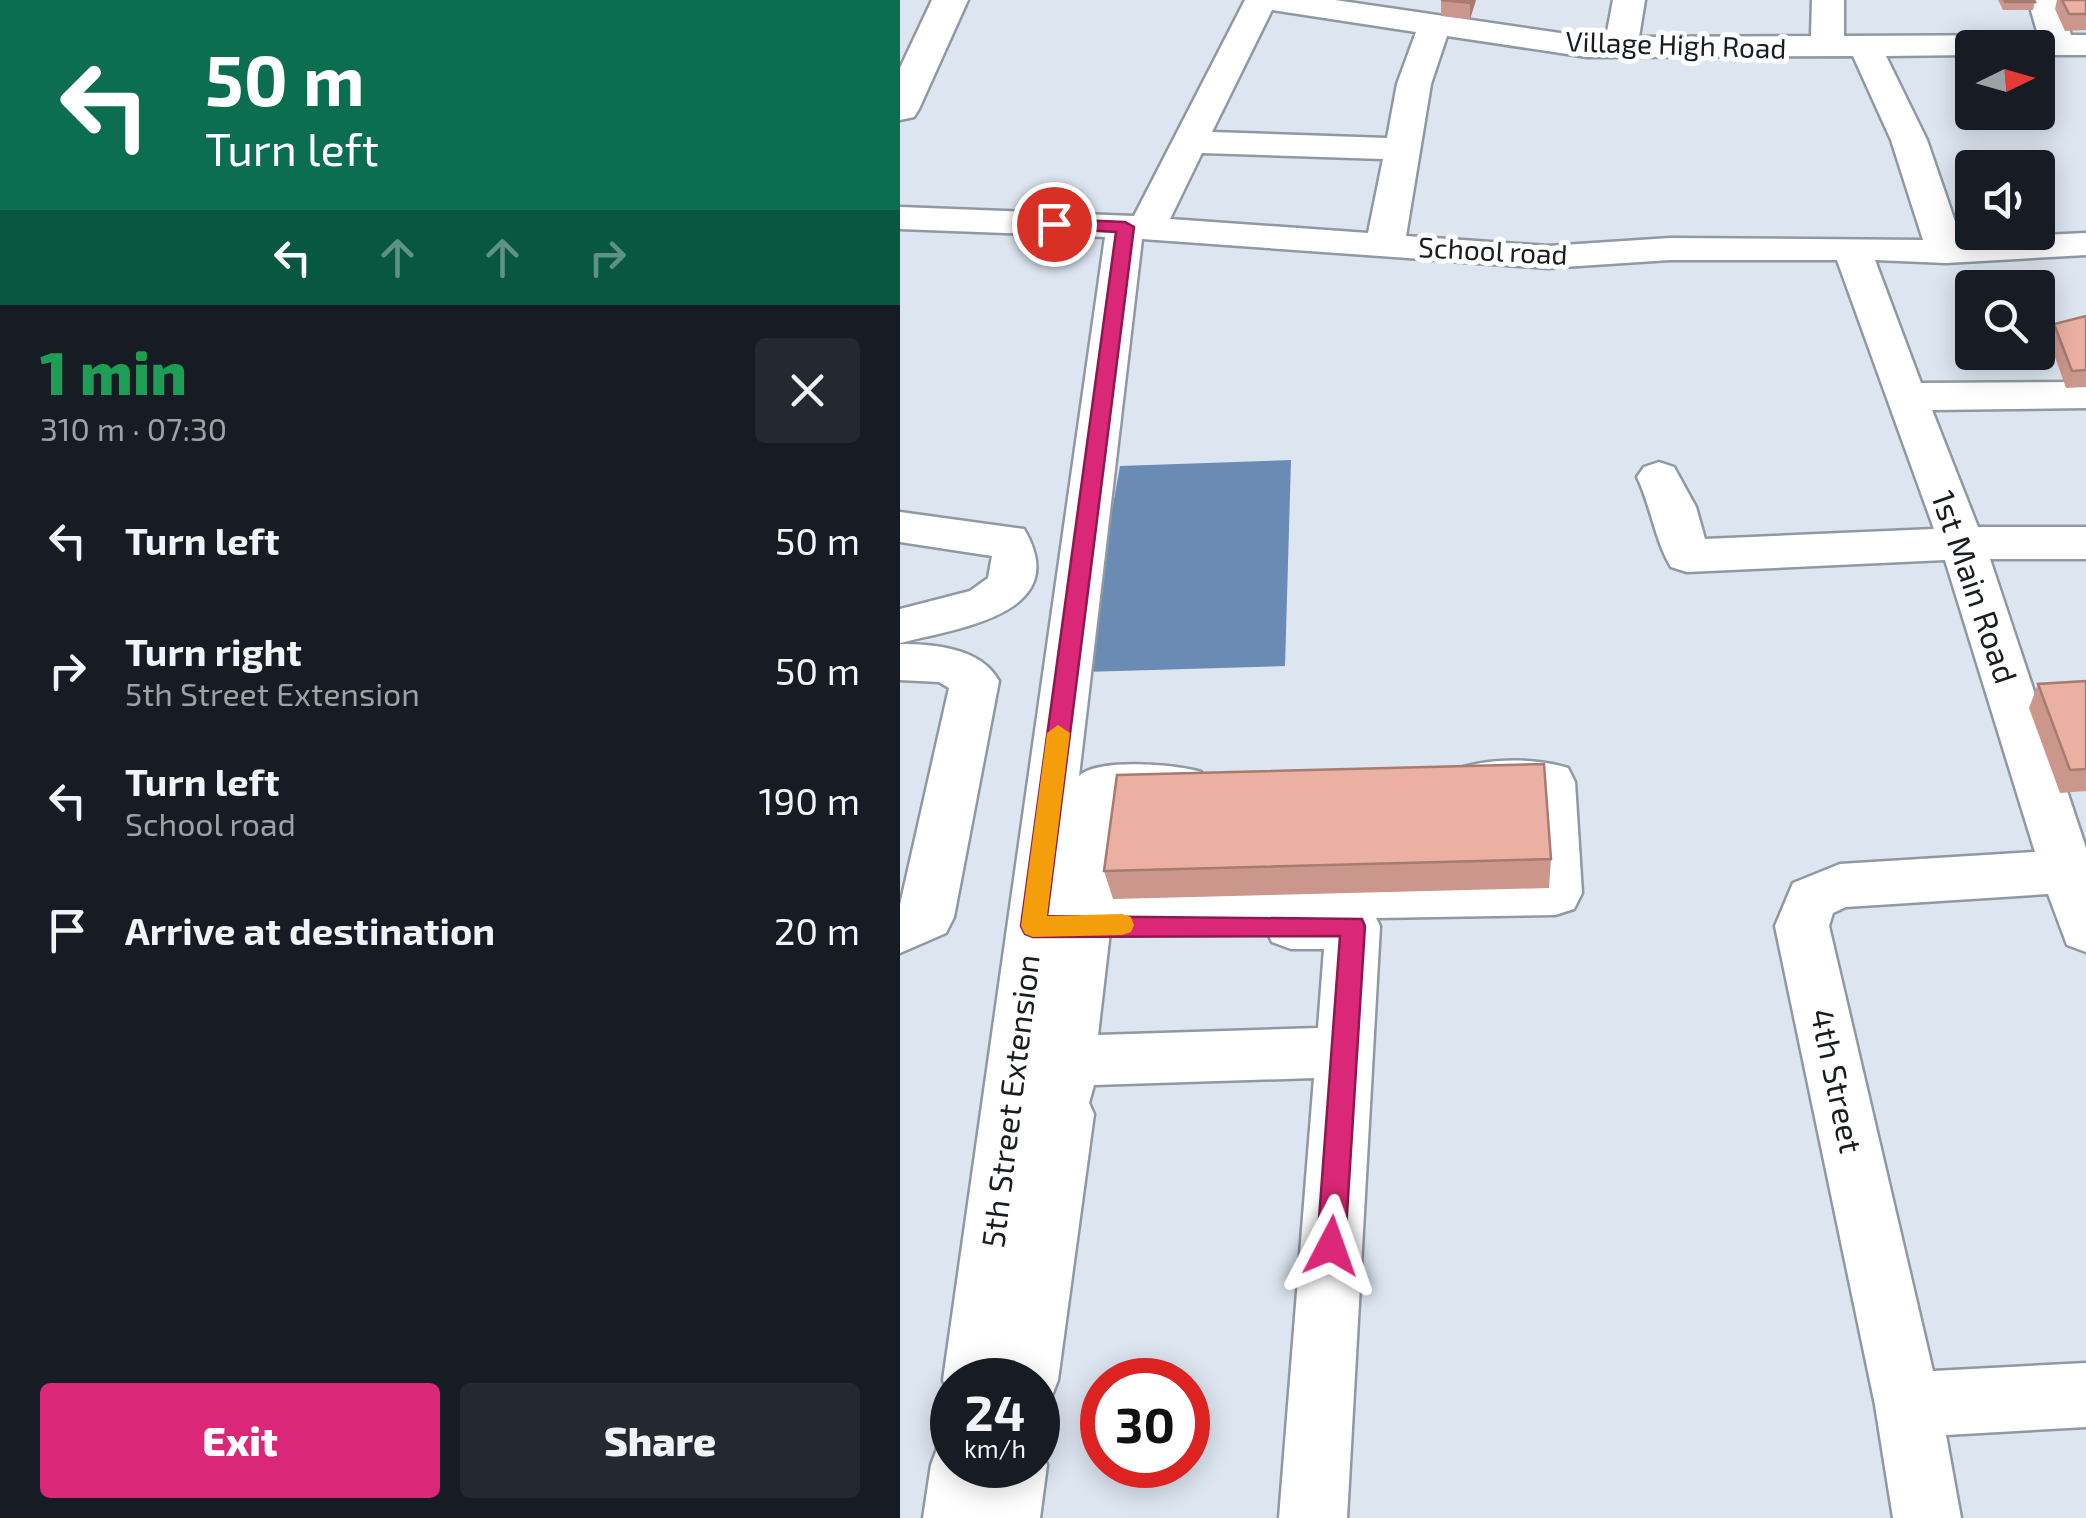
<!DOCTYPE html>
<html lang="en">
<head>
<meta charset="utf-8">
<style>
  body { margin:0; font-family:"Exo 2",sans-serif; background:#242831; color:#f1f3f6; height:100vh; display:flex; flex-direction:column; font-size:38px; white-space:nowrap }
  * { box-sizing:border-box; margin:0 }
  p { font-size:32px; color:#9ea1a6 }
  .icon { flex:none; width:55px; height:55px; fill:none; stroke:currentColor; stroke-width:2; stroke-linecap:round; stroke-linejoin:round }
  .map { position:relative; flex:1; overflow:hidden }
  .side { display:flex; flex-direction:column; background:#171b24; width:900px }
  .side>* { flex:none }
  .hud { background:#0b6e4f; color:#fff; overflow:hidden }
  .needle { width:65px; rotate:85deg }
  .controls { position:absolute; left:1055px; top:30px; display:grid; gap:20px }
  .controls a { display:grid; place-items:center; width:100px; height:100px; border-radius:10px; background:#171b24; box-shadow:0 5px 25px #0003; font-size:50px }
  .speed { position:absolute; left:30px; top:1358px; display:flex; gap:20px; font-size:50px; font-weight:700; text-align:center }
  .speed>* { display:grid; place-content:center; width:130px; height:130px; border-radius:50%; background:#171b24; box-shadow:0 5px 25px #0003; line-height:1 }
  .speed small { font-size:25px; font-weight:400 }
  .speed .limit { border:15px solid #d22; background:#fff; color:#111 }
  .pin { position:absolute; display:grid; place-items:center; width:85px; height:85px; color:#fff; margin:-42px; border:5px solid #fff; border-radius:50%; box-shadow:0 2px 10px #0007 }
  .me { position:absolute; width:110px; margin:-55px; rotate:4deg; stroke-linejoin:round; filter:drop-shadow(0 0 8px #0008) }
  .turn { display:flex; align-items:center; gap:35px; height:210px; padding:0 40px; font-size:45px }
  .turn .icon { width:130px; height:130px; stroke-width:2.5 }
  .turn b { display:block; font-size:70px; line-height:85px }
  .lanes { display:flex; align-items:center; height:95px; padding:0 40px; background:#0003; justify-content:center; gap:50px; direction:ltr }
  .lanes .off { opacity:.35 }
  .round { display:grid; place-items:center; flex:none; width:105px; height:105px; border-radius:10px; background:#242831 }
  .summary { display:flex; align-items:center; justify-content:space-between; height:170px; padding:0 40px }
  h1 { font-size:60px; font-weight:800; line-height:75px; color:#1e9e55 }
  .cta { display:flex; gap:20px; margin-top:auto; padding:20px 40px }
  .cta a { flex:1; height:115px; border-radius:10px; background:#db2777; color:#fff; font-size:40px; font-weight:800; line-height:115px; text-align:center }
  .cta a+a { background:#242831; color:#f1f3f6 }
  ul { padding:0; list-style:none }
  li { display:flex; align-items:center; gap:30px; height:130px; padding:0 40px }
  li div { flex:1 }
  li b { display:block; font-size:38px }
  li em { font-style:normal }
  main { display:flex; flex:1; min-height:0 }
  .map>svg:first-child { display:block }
  .water { fill:#698bb4 }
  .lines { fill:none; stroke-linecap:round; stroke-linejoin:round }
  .minor-casing { stroke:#9098a2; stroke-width:5 }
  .major-casing { stroke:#9098a2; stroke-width:5 }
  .minor { fill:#fff; fill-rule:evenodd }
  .major { fill:#fff; fill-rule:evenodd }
  .wall { fill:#cb978c }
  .shaded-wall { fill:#a57b72 }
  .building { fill:#ecb0a3; stroke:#a57b72; stroke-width:2.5 }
  .route { fill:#db2777; stroke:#8e194d; stroke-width:2.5 }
  .slow { fill:#f59e0b }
  .labels { text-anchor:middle; stroke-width:10; stroke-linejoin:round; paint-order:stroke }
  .far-street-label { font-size:28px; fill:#191c20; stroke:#fff }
  .street-label { font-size:32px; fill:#191c20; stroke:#fff }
</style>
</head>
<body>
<main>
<section class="side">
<div class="hud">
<div class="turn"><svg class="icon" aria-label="left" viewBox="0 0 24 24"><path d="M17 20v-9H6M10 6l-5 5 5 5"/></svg><div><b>50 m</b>Turn left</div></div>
<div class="lanes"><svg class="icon" aria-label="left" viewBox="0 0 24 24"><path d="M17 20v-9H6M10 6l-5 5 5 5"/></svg><svg class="icon off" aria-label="ahead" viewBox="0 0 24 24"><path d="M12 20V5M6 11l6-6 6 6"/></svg><svg class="icon off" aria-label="ahead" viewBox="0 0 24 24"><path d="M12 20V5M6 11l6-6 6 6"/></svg><svg class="icon off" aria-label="right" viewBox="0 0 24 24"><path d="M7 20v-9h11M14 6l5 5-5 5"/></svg></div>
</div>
<div class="summary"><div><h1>1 min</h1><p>310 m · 07:30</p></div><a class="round"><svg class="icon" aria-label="close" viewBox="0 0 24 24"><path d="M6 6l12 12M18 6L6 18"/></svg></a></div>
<ul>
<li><svg class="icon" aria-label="left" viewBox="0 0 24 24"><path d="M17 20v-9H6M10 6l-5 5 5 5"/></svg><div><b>Turn left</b></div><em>50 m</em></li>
<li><svg class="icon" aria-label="right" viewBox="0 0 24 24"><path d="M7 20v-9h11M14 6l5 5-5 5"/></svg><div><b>Turn right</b><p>5th Street Extension</p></div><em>50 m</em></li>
<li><svg class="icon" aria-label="left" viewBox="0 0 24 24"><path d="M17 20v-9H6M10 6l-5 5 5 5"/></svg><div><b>Turn left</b><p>School road</p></div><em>190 m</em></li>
<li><svg class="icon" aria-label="arrive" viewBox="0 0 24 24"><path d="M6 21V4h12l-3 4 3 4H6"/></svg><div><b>Arrive at destination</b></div><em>20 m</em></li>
</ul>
<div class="cta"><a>Exit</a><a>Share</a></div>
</section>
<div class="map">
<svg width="1186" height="1518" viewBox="0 0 1186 1518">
  <rect width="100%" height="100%" fill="#dce5f0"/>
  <path class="water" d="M391,460L385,666L183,672L220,466Z"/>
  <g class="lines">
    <defs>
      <path id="minor" d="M345,0H435L687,37H706L713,0H745L739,37L911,36L912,0H944V36L1138,35L1128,0H1160L1171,35H1186V55H1138V48H1072V55L986,56L1027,140L1061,239L1186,233V255L1046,263L975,260L1021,383L1186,382V408L1032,410L1078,527H1186V559H1090L1186,848V952L1167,945L1148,894L946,907L933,913L929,926L1033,1371L1186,1363V1427L1046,1435L1061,1518H993L975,1405L875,926L893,883L940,864L1135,852L1045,560L787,572L771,567C755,541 751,506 737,477L744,467L759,462L774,467L796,507L805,539L1034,529L937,260H770L648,268L242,239L179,776C197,758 276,764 301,772L308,786L301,800L283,806H221L208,879L628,872L625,802H578L560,796L553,782L560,768C592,758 636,758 668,768L675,782L682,893L674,909L655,915L476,918L480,926L447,1518H379L414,1078L194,1085L189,1103L194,1114L158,1380L149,1403L138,1408V1380H52V1403L43,1380L205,237L0,229V207L234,216ZM372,10L516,32L497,84L487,138L312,132ZM547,36L687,57L953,56L991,140L1023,240L770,238L648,246L506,236L531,84ZM302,153L483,159L468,233L270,219ZM367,920L364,926L372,942L391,949H424L418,1028L198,1035L211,923Z
        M0,512L124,529C175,615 56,628 0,643V609L70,591L88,578L92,556L0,542Z
        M0,644C35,644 81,648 99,681L54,917L46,933L0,953V905L49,688L39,682L0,680Z
        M52,1436V1465H138V1441L147,1465L140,1518H23L31,1465L40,1441Z"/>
      <path id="major" d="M32,0H68L19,109L14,117L0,120V68Z"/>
    </defs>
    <use href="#minor" class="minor-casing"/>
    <use href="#major" class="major-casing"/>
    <use href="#minor" class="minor"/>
    <use href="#major" class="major"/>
  </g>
  <path class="wall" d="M541,0H576L570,19L541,16Z
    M1098,0H1134L1135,2L1133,10H1103Z
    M1157,0H1186V30L1165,31L1155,9Z
    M1186,316V387L1166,388L1149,340L1154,324Z
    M1186,681V791L1160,793L1129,708L1138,684Z
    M651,859L649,888L213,899L204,871Z"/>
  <path class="shaded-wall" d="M571,0H576L570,19V3Z"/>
  <path class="building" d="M541,0H571L570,3Z
    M1104,0H1134L1135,2H1105Z
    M1162,0H1186V14H1169Z
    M1186,316V370L1172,371L1154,324Z
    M1186,681V769L1170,770L1138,684Z
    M644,764L651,859L204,871L217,775Z"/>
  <path class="route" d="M154,219L225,222L234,227L147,916L462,919L465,926L445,1246L441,1255L431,1259L421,1255L417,1246L440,936L133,937L125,934L121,926L216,232L148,228L146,224Z"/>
  <path class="slow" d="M158,725L170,733L147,916L222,914L231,917L234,925L231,932L222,935L133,937L125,934L121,926L147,733Z"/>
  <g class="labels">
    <g class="far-street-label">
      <text transform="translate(776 45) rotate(2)" y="10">Village High Road</text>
      <text transform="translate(593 251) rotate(3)" y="10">School road</text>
    </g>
    <g class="street-label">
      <text transform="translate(1074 587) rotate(71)" y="11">1st Main Road</text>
      <text transform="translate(936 1081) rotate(78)" y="11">4th Street</text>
      <text transform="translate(111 1101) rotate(-83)" y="11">5th Street Extension</text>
    </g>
  </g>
</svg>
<div class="controls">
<a><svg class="needle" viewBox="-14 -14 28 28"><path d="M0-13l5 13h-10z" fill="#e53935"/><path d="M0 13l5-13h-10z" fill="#9ea1a6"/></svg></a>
<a><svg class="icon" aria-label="sound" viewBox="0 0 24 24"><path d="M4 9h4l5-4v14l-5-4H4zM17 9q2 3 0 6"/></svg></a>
<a><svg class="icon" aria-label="search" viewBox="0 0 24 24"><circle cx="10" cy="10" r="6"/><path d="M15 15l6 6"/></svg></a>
</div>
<div class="speed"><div>24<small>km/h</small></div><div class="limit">30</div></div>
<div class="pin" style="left:154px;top:224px;background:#d93025"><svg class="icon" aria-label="arrive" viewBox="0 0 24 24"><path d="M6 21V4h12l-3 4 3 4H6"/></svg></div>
<svg class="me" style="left:431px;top:1246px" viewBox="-20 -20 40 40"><path d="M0-17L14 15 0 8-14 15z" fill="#db2777" stroke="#fff" stroke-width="4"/></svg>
</div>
</main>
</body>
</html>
